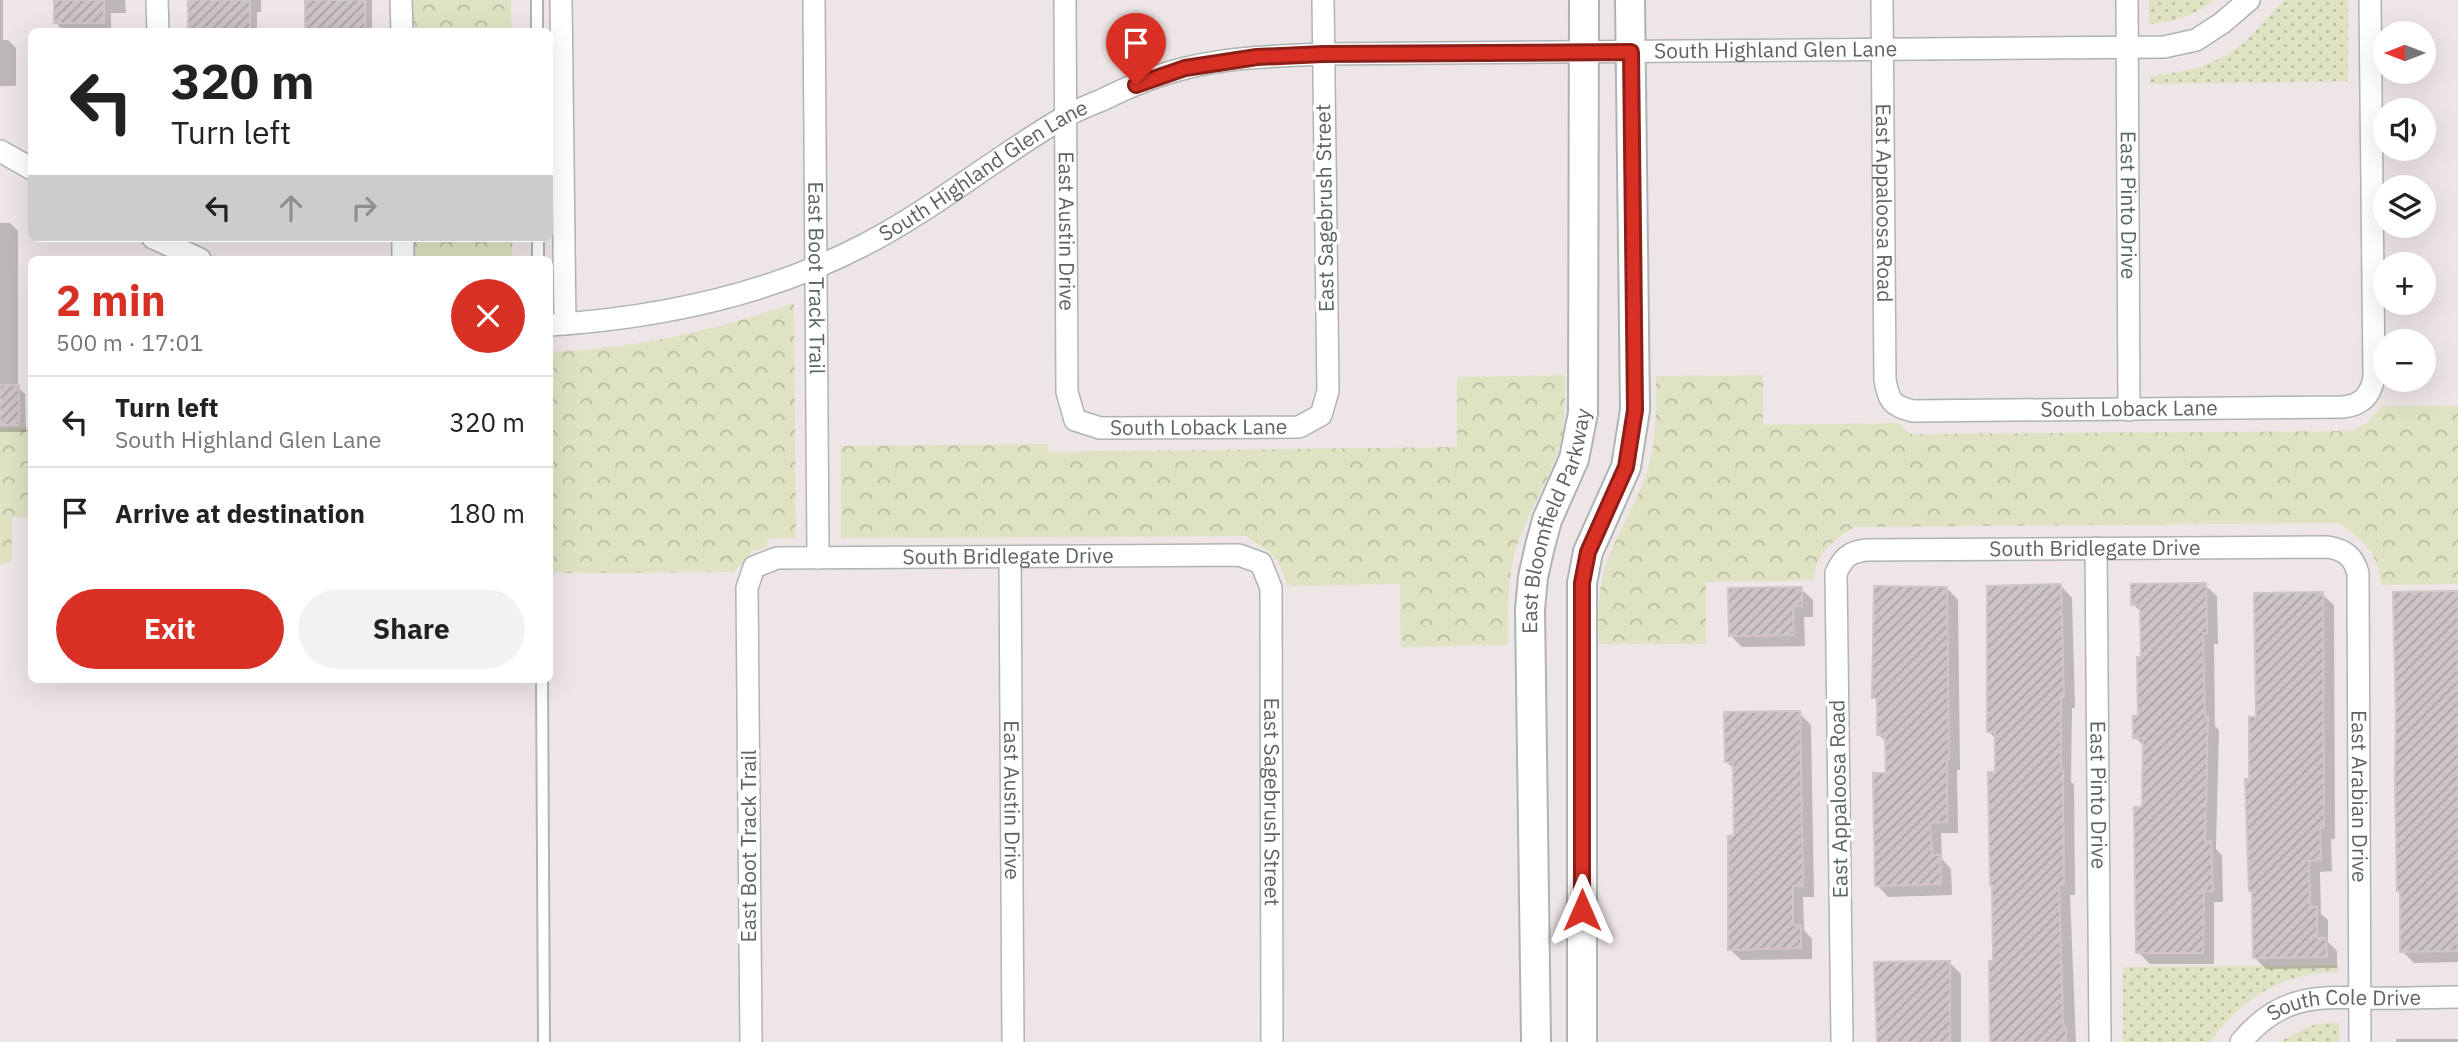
<!DOCTYPE html>
<html lang="en">
<head>
<meta charset="utf-8">
<style>
  body { margin:0; font-family:"IBM Plex Sans",sans-serif; background:#f2f2f2; color:#222; height:100vh; display:flex; flex-direction:column; font-size:26px; white-space:nowrap }
  * { box-sizing:border-box; margin:0 }
  p { font-size:23px; color:#767676 }
  .icon { flex:none; width:38px; height:38px; fill:none; stroke:currentColor; stroke-width:2; stroke-linecap:round; stroke-linejoin:round }
  .map { position:relative; flex:1; overflow:hidden }
  .side { position:absolute; left:28px; top:256px; width:525px; height:427px; display:flex; flex-direction:column; background:#fff; border-radius:10px; box-shadow:0 7px 28px #0002 }
  .side>* { flex:none }
  .top-card { position:absolute; left:28px; top:28px; width:525px; height:214px; border-radius:10px; box-shadow:0 7px 28px #0002; background:#fff; color:#222; overflow:hidden }
  .needle { width:46px; rotate:270deg }
  .buttons { position:absolute; left:2373px; top:21px; display:grid; gap:14px }
  .buttons a { display:grid; place-items:center; width:63px; height:63px; border-radius:50%; background:#fff; box-shadow:0 7px 28px #0002; font-size:35px }
  .pin { position:absolute; display:grid; place-items:center; width:60px; height:60px; color:#fff; margin:-72px -30px; border-radius:50% 50% 50% 0; rotate:-45deg; box-shadow:0 0 7px #0007 }
  .pin .icon { rotate:45deg }
  .me { position:absolute; width:77px; margin:-38px; rotate:0deg; stroke-linejoin:round; filter:drop-shadow(0 0 5px #0008) }
  .turn { display:flex; align-items:center; gap:24px; height:147px; padding:0 28px; font-size:32px }
  .turn .icon { width:91px; height:91px; stroke-width:2.5 }
  .turn b { display:block; font-size:49px; line-height:60px }
  .lanes { display:flex; align-items:center; height:66px; padding:0 28px; background:#0003; justify-content:center; gap:35px; direction:ltr }
  .lanes .off { opacity:.35 }
  .round { display:grid; place-items:center; flex:none; width:74px; height:74px; border-radius:37px; background:#f2f2f2 }
  .summary { display:flex; align-items:center; justify-content:space-between; height:119px; padding:0 28px }
  h1 { font-size:42px; font-weight:800; line-height:52px; color:#d93025 }
  .cta { display:flex; gap:14px; margin-top:auto; padding:14px 28px }
  .cta a { flex:1; height:80px; border-radius:42px; background:#d93025; color:#fff; font-size:28px; font-weight:800; line-height:80px; text-align:center }
  .cta a+a { background:#f2f2f2; color:#222 }
  ul { padding:0; list-style:none }
  li { display:flex; align-items:center; gap:21px; height:91px; padding:0 28px; border-top:2px solid #e0e0e0 }
  li div { flex:1 }
  li b { display:block; font-size:26px }
  li em { font-style:normal }
  .map>svg:first-child { display:block }
  .grass { fill:url(#grass-dots) }
  .forest { fill:url(#forest-crowns) }
  .shadow { fill:#0003 }
  .building { fill:url(#building-hatch); stroke:#d2c4c7; stroke-width:2 }
  .lines { fill:none; stroke-linecap:round; stroke-linejoin:round }
  .service-casing { stroke:#aeb4b2; stroke-width:14 }
  .minor-casing { stroke:#aeb4b2; stroke-width:24 }
  .tertiary-casing { stroke:#aeb4b2; stroke-width:32 }
  .service { stroke:#fff; stroke-width:10 }
  .minor { stroke:#fff; stroke-width:21 }
  .tertiary { stroke:#fff; stroke-width:28 }
  .route-casing { stroke:#8d1f18; stroke-width:18 }
  .route { stroke:#d93025; stroke-width:12 }
  .labels { text-anchor:middle; stroke-width:7; stroke-linejoin:round; paint-order:stroke }
  .street-label { font-size:21px; fill:#5d6462; stroke:#fff }
</style>
</head>
<body>
<div class="map">
<svg width="2458" height="1042" viewBox="0 0 2458 1042">
  <defs>
    <pattern id="grass-dots" width="8" height="8" patternUnits="userSpaceOnUse" patternTransform="scale(1.75)"><rect width="8" height="8" fill="#dfe3c4"/><path d="M2 2h.1M6 6h.1" fill="none" stroke="#b8bca3" stroke-width="1.8" stroke-linecap="round"/></pattern>
    <pattern id="forest-crowns" width="20" height="18" patternUnits="userSpaceOnUse" patternTransform="scale(1.75)"><rect width="20" height="18" fill="#dfe3c4"/><path d="M2 6a3 3 0 1 1 6 0M12 15a3 3 0 1 1 6 0" fill="none" stroke="#b8bca3"/></pattern>
    <pattern id="building-hatch" width="6" height="6" patternUnits="userSpaceOnUse" patternTransform="scale(1.75)"><rect width="6" height="6" fill="#cbc3c6"/><path d="M-1 1l2-2M0 6l6-6M5 7l2-2" fill="none" stroke="#a8a2a4"/></pattern>
  </defs>
  <rect width="100%" height="100%" fill="#eee5e6"/>
  <path class="grass" d="M2149,0H2214C2195,16 2173,22 2149,24Z
    M2286,0H2348V81L2150,84V76C2191,72 2225,63 2255,32C2265,21 2274,9 2286,0Z
    M2338,965V972C2282,973 2242,998 2210,1042H2123V967Z
    M2325,1023H2339V1042H2279L2310,1026Z"/>
  <path class="forest" d="M401,0H511V31H402Z
    M403,238H512L513,259H403Z
    M794,303L796,538L768,539L767,547L753,551L734,572L550,573V352C634,349 715,331 794,303Z
    M1565,375C1565,398 1566,422 1560,445C1548,486 1520,522 1512,564C1507,591 1508,618 1508,645L1401,647L1400,584L1294,586L1287,584C1283,571 1278,557 1266,549C1258,544 1253,543 1247,536L841,538V446L1048,444L1049,452L1457,447V377Z
    M1763,375V425L1898,423L1910,434L2352,431L2368,422L2382,406H2458V584L2381,585C2380,554 2363,540 2339,523L1854,527C1834,540 1814,554 1814,580L1706,582V644H1599C1599,623 1597,601 1602,580C1611,538 1640,503 1650,461C1657,433 1656,405 1656,376Z
    M31,427V517H12V561L0,565V428Z"/>
  <path class="shadow" d="M0,0H3V40H8L16,48V86H0Z
    M56,0H125L126,13H111V32H63L56,22Z
    M190,0H261V12H257V32H190Z
    M307,0H372V32H307Z
    M0,223H10L18,231V387L25,394L26,432H0Z
    M2205,585L2217,596L2218,644H2214L2215,726L2219,730L2216,849L2222,855L2223,902H2214V964H2150L2138,952L2144,746L2135,737L2140,718L2143,659L2142,613L2133,604Z
    M2061,586L2072,598L2075,708H2072L2071,782L2074,784L2075,895H2070L2076,1042H1992L1994,963V887L1991,885L1997,740L1989,732Z
    M1947,588L1958,600L1960,770H1957L1958,833H1941L1942,859L1951,869L1952,895L1888,897L1877,885L1888,775L1887,743L1878,734V702L1874,697Z
    M1801,589L1813,600V617H1804L1805,646L1742,647L1730,635Z
    M2458,593V962L2414,963L2402,951L2401,893L2398,890Z
    M2322,594L2334,605L2335,839H2331L2332,871L2320,872L2321,914L2328,920V942L2337,951V968L2266,969L2254,957V893L2250,890L2251,781L2258,718Z
    M1799,713L1811,725L1814,897H1803L1804,930L1812,939V959L1741,960L1730,949L1736,837L1735,770L1727,762Z
    M1949,962L1961,974V1042H1878Z
    M2396,1039H2458V1042H2396Z"/>
  <path class="building" d="M54,0H104V23H54Z
    M188,0H250V32H188Z
    M305,0H365V32H305Z
    M0,385H19V425H0Z
    M2206,583L2207,633H2203L2205,716H2208L2205,842L2211,841L2213,891H2204L2203,953H2136L2134,807H2142L2143,738H2133V716H2138L2137,657H2141L2140,604L2131,605V584Z
    M2061,584L2064,697H2061V771H2063L2064,884H2059L2063,1026H2066V1042H1990L1989,961H1993L1992,885H1990L1988,772H1995V732H1987V586Z
    M1874,586L1947,587L1949,759L1947,760V822L1930,823L1932,855H1940L1941,884L1875,886L1873,773H1886L1885,734L1877,735V698H1872Z
    M1802,587V606H1793L1794,635L1729,636L1728,588Z
    M2458,591V951L2400,952V891H2397L2395,779L2396,716L2393,592Z
    M2323,592L2324,828H2320L2321,860L2309,861L2310,907H2317V938H2326L2327,957L2253,958L2252,891H2249L2245,779H2249V717H2256L2254,593Z
    M1800,711L1803,886H1793V925H1801V948L1728,950V836H1734L1733,762H1725L1724,712Z
    M1950,961V1042H1877L1874,962Z"/>
  <g class="lines">
    <defs>
      <path id="service" d="M537,0V32
        M538,238V259
        M542,679L544,1042"/>
      <g id="minor">
        <path d="M157,0L158,32"/>
        <path d="M401,0L402,32"/>
        <path d="M561,0L565,324"/>
        <path id="s1" d="M814,0L818,558"/>
        <path id="s2" d="M1065,0L1067,392L1075,420L1100,428L1299,427L1321,415L1328,391L1323,0"/>
        <path id="s3" d="M1882,0L1885,380C1889,400 1891,406 1913,411L2343,407C2362,405 2370,396 2374,378L2370,0"/>
        <path id="s4" d="M2127,0L2129,410"/>
        <path d="M0,151L32,169"/>
        <path d="M153,238L200,259"/>
        <path d="M403,238V259"/>
        <path id="s5" d="M550,325C656,318 767,295 862,246C933,210 994,158 1063,118C1075,111 1089,105 1102,100C1128,87 1157,75 1186,68C1231,57 1277,56 1323,54L2164,47L2196,40L2222,23L2249,0"/>
        <path id="s6" d="M2096,548L2100,1042"/>
        <path id="s7" d="M1010,557L1013,1042"/>
        <path id="s8" d="M751,1042L747,588L754,567L777,558L1239,555L1261,563L1271,588L1272,1042"/>
        <path id="s9" d="M1842,1042L1836,573C1843,558 1849,552 1866,550L2328,547C2345,550 2353,556 2358,573L2360,1042"/>
        <path id="s10" d="M2241,1042C2277,998 2312,996 2366,998C2397,999 2428,997 2458,997"/>
      </g>
      <g id="tertiary">
        <path id="s11" d="M1536,1042L1530,609L1533,577L1540,546L1547,520L1574,459L1583,413L1584,0"/>
        <path d="M1582,1042V583L1588,552L1626,467L1635,410L1630,0"/>
      </g>
    </defs>
    <use href="#service" class="service-casing"/>
    <use href="#minor" class="minor-casing"/>
    <use href="#tertiary" class="tertiary-casing"/>
    <use href="#service" class="service"/>
    <use href="#minor" class="minor"/>
    <use href="#tertiary" class="tertiary"/>
  </g>
  <g class="lines">
    <defs>
      <path id="route" d="M1136,85L1185,68L1257,57L1323,54L1631,52L1635,410L1626,467L1588,552L1582,583V910"/>
    </defs>
    <use href="#route" class="route-casing"/>
    <use href="#route" class="route"/>
  </g>
  <g class="labels">
    <g class="street-label">
      <text dy="7" stroke="none"><textPath href="#s5" startOffset="1286">South Highland Glen Lane</textPath></text>
      <text dy="7" stroke="none"><textPath href="#s5" startOffset="467">South Highland Glen Lane</textPath></text>
      <text dy="7" stroke="none"><textPath href="#s3" startOffset="203">East Appaloosa Road</textPath></text>
      <text dy="7" stroke="none"><textPath href="#s4" startOffset="205">East Pinto Drive</textPath></text>
      <text transform="translate(1325 208) rotate(-91)" y="7">East Sagebrush Street</text>
      <text dy="7" stroke="none"><textPath href="#s2" startOffset="231">East Austin Drive</textPath></text>
      <text dy="7" stroke="none"><textPath href="#s1" startOffset="278">East Boot Track Trail</textPath></text>
      <text dy="7" stroke="none"><textPath href="#s3" startOffset="642">South Loback Lane</textPath></text>
      <text dy="7" stroke="none"><textPath href="#s2" startOffset="546">South Loback Lane</textPath></text>
      <text dy="7" stroke="none"><textPath href="#s11" startOffset="525">East Bloomfield Parkway</textPath></text>
      <text dy="7" stroke="none"><textPath href="#s9" startOffset="738">South Bridlegate Drive</textPath></text>
      <text dy="7" stroke="none"><textPath href="#s8" startOffset="732">South Bridlegate Drive</textPath></text>
      <text dy="7" stroke="none"><textPath href="#s6" startOffset="247">East Pinto Drive</textPath></text>
      <text dy="7" stroke="none"><textPath href="#s9" startOffset="1237">East Arabian Drive</textPath></text>
      <text transform="translate(1839 799) rotate(-91)" y="7">East Appaloosa Road</text>
      <text dy="7" stroke="none"><textPath href="#s7" startOffset="243">East Austin Drive</textPath></text>
      <text dy="7" stroke="none"><textPath href="#s8" startOffset="1227">East Sagebrush Street</textPath></text>
      <text transform="translate(749 846) rotate(-90)" y="7">East Boot Track Trail</text>
      <text dy="7" stroke="none"><textPath href="#s10" startOffset="116">South Cole Drive</textPath></text>
    </g>
  </g>
</svg>
<div class="buttons">
<a><svg class="needle" viewBox="-14 -14 28 28"><path d="M0-13l5 13h-10z" fill="#e53935"/><path d="M0 13l5-13h-10z" fill="#767676"/></svg></a>
<a><svg class="icon" aria-label="sound" viewBox="0 0 24 24"><path d="M4 9h4l5-4v14l-5-4H4zM17 9q2 3 0 6"/></svg></a>
<a><svg class="icon" aria-label="layers" viewBox="0 0 24 24"><path d="M12 4l9 5-9 5-9-5zM3 14l9 5 9-5"/></svg></a>
<a>+</a>
<a>−</a>
</div>
<div class="pin" style="left:1136px;top:85px;background:#d93025"><svg class="icon" aria-label="arrive" viewBox="0 0 24 24"><path d="M6 21V4h12l-3 4 3 4H6"/></svg></div>
<svg class="me" style="left:1582px;top:910px" viewBox="-20 -20 40 40"><path d="M0-17L14 15 0 8-14 15z" fill="#d93025" stroke="#fff" stroke-width="4"/></svg>
<div class="top-card">
<div class="turn"><svg class="icon" aria-label="left" viewBox="0 0 24 24"><path d="M17 20v-9H6M10 6l-5 5 5 5"/></svg><div><b>320 m</b>Turn left</div></div>
<div class="lanes"><svg class="icon" aria-label="left" viewBox="0 0 24 24"><path d="M17 20v-9H6M10 6l-5 5 5 5"/></svg><svg class="icon off" aria-label="ahead" viewBox="0 0 24 24"><path d="M12 20V5M6 11l6-6 6 6"/></svg><svg class="icon off" aria-label="right" viewBox="0 0 24 24"><path d="M7 20v-9h11M14 6l5 5-5 5"/></svg></div>
</div>
<section class="side">
<div class="summary"><div><h1>2 min</h1><p>500 m · 17:01</p></div><a class="round" style="background:#d93025;color:#fff"><svg class="icon" aria-label="close" viewBox="0 0 24 24"><path d="M6 6l12 12M18 6L6 18"/></svg></a></div>
<ul>
<li><svg class="icon" aria-label="left" viewBox="0 0 24 24"><path d="M17 20v-9H6M10 6l-5 5 5 5"/></svg><div><b>Turn left</b><p>South Highland Glen Lane</p></div><em>320 m</em></li>
<li><svg class="icon" aria-label="arrive" viewBox="0 0 24 24"><path d="M6 21V4h12l-3 4 3 4H6"/></svg><div><b>Arrive at destination</b></div><em>180 m</em></li>
</ul>
<div class="cta"><a>Exit</a><a>Share</a></div>
</section>
</div>
</body>
</html>
